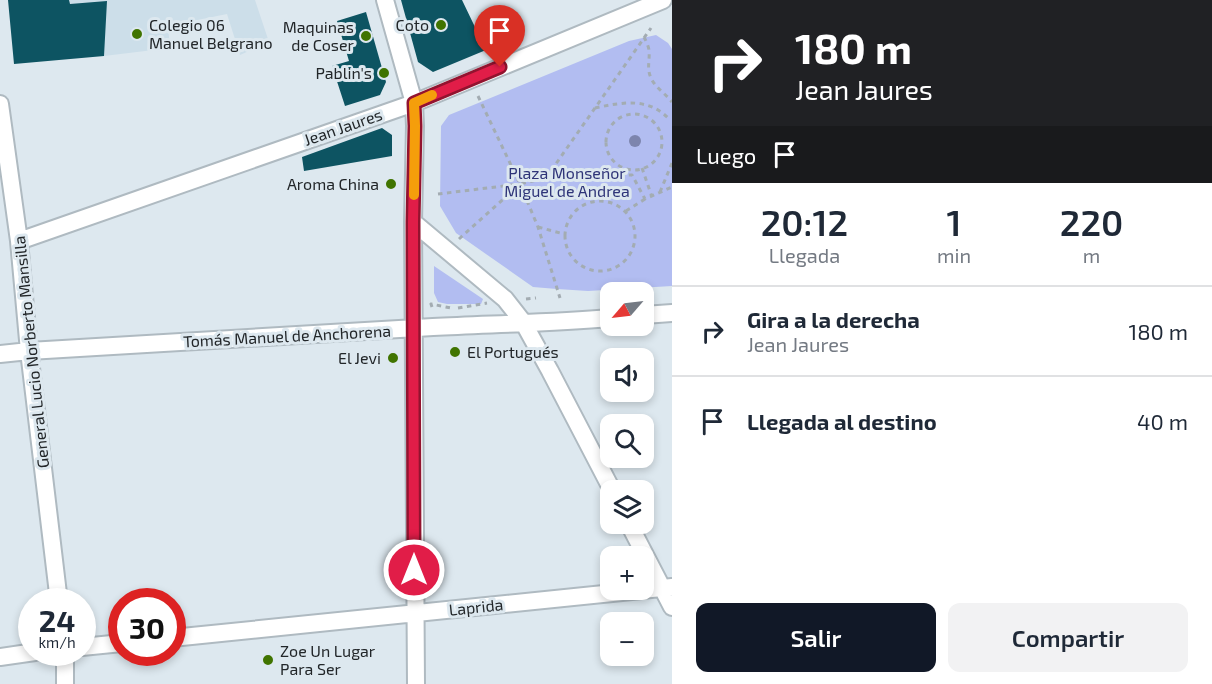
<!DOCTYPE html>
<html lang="es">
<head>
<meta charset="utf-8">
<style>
  body { margin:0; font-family:"Exo 2",sans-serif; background:#f2f2f3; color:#1f2937; height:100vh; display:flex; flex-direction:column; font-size:22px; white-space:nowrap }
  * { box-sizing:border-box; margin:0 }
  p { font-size:20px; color:#747a83 }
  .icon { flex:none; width:33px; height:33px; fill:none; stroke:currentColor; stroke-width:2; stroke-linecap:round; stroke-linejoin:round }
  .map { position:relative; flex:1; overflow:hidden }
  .panel { display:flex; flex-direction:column; background:#fff; width:540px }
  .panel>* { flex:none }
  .banner { background:#202124; color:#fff; overflow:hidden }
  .needle { width:39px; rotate:242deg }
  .controls { position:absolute; left:600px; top:282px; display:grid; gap:12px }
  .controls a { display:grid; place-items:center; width:54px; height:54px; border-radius:12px; background:#fff; box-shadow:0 3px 9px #0003; font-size:30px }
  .speed { position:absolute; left:18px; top:588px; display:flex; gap:12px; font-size:30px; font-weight:700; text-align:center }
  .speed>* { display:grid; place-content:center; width:78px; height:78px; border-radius:50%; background:#fff; box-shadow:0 3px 9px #0003; line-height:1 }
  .speed small { font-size:15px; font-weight:400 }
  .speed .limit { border:9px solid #d22; background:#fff; color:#111 }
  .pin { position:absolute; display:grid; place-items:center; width:51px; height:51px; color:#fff; margin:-62px -26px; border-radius:50% 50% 50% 0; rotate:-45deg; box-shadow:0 0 6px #0007 }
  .pin .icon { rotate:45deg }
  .me { position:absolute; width:66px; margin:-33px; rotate:0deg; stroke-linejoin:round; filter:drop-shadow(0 0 4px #0008) }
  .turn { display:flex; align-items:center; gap:21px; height:126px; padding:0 24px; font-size:27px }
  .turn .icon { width:78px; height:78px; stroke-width:2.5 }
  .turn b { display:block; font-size:42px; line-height:51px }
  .then { display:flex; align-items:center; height:57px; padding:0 24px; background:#0003; gap:12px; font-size:22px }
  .eta { display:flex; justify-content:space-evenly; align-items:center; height:102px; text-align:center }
  .eta b { font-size:36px; font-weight:600; line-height:42px }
  .button { display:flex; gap:12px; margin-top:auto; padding:12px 24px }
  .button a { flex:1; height:69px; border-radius:12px; background:#111827; color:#fff; font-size:24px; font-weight:600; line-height:69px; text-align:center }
  .button a+a { background:#f2f2f3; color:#1f2937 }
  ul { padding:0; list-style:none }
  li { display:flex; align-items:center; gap:18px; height:90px; padding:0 24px; border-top:2px solid #e0e1e3 }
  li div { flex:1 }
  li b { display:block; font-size:22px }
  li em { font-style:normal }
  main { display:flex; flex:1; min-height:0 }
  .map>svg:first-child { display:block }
  .built { fill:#ccdee9 }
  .green { fill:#b2bdf1 }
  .building { fill:#0d5462 }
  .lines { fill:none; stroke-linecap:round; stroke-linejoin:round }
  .street-casing { stroke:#afbac1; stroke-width:20 }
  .path { stroke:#a3acb2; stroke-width:3; stroke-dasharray:4.5 4.5; stroke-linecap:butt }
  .street { stroke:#fff; stroke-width:16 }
  .tree { fill:#7d85ae }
  .route-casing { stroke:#92132f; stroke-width:15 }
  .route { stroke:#e11d48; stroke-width:10 }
  .slow { stroke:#f59e0b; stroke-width:10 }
  .poi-dot { fill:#407400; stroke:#dde8ef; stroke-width:2 }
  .labels { text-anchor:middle; stroke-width:6; stroke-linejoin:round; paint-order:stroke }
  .poi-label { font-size:16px; fill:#222629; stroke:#dde8ef; text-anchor:end }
  .street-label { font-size:16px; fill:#222629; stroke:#dde8ef }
  .park-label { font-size:16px; fill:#2e3478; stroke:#dde8ef }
</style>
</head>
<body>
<main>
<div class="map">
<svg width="672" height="684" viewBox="0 0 672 684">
  <rect width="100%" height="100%" fill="#dde8ef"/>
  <path class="built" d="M8,0H255L269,42L240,55L227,14L168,26L170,48L104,56Z"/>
  <path class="green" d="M656,35L668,43L672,49V286L588,291L557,289L533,287L456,233L440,206L441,126L449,115L629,41Z
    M434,266L483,299L481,304H447L438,302L434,293Z"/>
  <path class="building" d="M8,0H69L70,4L107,1L104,56L14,64Z
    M401,0H462L486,50L433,72L418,62Z
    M366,12L386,82L380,95L345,106L332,66L349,61L337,21Z
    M382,128L392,135V156L304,171L302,157Z"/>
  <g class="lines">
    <defs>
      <path id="street" d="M385,0L414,103L415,126L413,222L416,684
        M0,104L19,241L29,351L59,602
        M413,222L505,299L523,322L550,371L612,490
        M19,241L414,103L663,0
        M644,315L672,313
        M0,354L29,351C164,343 299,335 433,327C493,324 552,323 610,318
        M629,524L672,607
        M172,638L672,587
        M82,647L122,643
        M65,652V684
        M0,657L35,652"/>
    </defs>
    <use href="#street" class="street-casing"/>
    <path class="path" d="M644,37C646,41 649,47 649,51C650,62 646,69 652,80C657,89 666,94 672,102
      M478,96L520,184L546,178L632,175L645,199L672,187
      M595,108C623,102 649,97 670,120
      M606 142a28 28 0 1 1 56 0a28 28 0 1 1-56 0Z
      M642,168L652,197
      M546,178L651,28
      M520,184L538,227L560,298
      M660,192L672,163
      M438,194L520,184
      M565 236a35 35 0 1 1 70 0a35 35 0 1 1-70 0Z
      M626,211L645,199
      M538,227L564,234
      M459,239L519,185
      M526,299L536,298
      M432,307L431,304L451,308
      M458,308L487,303"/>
    <use href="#street" class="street"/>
  </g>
  <circle class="tree" cx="635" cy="141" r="6"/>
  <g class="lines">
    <defs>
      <path id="route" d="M414,570L413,222L415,126L414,103L500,67"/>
    </defs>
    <use href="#route" class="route-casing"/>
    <use href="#route" class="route"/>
    <path class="slow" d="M414,195L415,126L414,103L432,95"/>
  </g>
  <g class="poi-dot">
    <circle cx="441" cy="25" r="6"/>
    <circle cx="137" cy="34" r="6"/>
    <circle cx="366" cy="36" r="6"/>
    <circle cx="384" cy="73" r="6"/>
    <circle cx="391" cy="184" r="6"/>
    <circle cx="455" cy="352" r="6"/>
    <circle cx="393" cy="358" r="6"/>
    <circle cx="268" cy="660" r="6"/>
  </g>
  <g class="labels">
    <g class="poi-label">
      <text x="149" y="31" text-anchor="start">Colegio 06<tspan x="149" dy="18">Manuel Belgrano</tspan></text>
      <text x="429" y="31">Coto</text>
      <text x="354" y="33">Maquinas<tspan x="354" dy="18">de Coser</tspan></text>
      <text x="372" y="79">Pablin's</text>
      <text x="379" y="190">Aroma China</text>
      <text x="467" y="358" text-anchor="start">El Portugués</text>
      <text x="381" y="364">El Jevi</text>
      <text x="280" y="657" text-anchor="start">Zoe Un Lugar<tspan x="280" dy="18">Para Ser</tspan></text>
    </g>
    <g class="street-label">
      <text transform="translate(343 127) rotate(-19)" y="6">Jean Jaures</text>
      <text transform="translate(287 336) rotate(-3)" y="6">Tomás Manuel de Anchorena</text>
      <text transform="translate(31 352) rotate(-96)" y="6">General Lucio Norberto Mansilla</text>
      <text transform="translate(476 607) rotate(-6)" y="6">Laprida</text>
    </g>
    <g class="park-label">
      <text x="567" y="179">Plaza Monseñor<tspan x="567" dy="18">Miguel de Andrea</tspan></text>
    </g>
  </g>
</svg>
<div class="controls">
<a><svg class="needle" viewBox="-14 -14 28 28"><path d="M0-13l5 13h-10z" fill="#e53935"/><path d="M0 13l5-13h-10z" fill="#747a83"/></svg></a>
<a><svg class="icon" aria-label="sound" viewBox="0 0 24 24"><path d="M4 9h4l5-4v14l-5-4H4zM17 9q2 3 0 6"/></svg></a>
<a><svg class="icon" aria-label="search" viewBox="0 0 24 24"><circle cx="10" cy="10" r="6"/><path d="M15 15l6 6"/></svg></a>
<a><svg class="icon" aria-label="layers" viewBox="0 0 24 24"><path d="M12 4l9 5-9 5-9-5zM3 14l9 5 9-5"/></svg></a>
<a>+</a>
<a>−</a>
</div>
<div class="speed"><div>24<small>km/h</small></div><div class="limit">30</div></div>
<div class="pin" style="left:500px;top:67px;background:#d93025"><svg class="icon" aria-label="arrive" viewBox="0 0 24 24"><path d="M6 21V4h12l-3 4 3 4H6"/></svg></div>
<svg class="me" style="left:414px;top:570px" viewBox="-20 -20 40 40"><circle r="17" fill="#e11d48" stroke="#fff" stroke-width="3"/><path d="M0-11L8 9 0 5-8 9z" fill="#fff"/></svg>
</div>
<section class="panel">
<div class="banner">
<div class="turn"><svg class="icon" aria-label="right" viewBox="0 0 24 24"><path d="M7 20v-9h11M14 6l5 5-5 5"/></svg><div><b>180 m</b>Jean Jaures</div></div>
<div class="then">Luego<svg class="icon" aria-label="arrive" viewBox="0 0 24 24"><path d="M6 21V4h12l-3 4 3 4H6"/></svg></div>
</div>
<div class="eta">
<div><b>20:12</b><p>Llegada</p></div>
<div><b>1</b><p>min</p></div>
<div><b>220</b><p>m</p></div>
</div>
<ul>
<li><svg class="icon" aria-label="right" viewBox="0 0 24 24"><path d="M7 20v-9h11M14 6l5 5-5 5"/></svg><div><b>Gira a la derecha</b><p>Jean Jaures</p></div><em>180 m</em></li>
<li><svg class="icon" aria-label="arrive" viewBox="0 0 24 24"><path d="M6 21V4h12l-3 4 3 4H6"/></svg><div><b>Llegada al destino</b></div><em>40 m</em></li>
</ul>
<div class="button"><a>Salir</a><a>Compartir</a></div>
</section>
</main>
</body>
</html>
